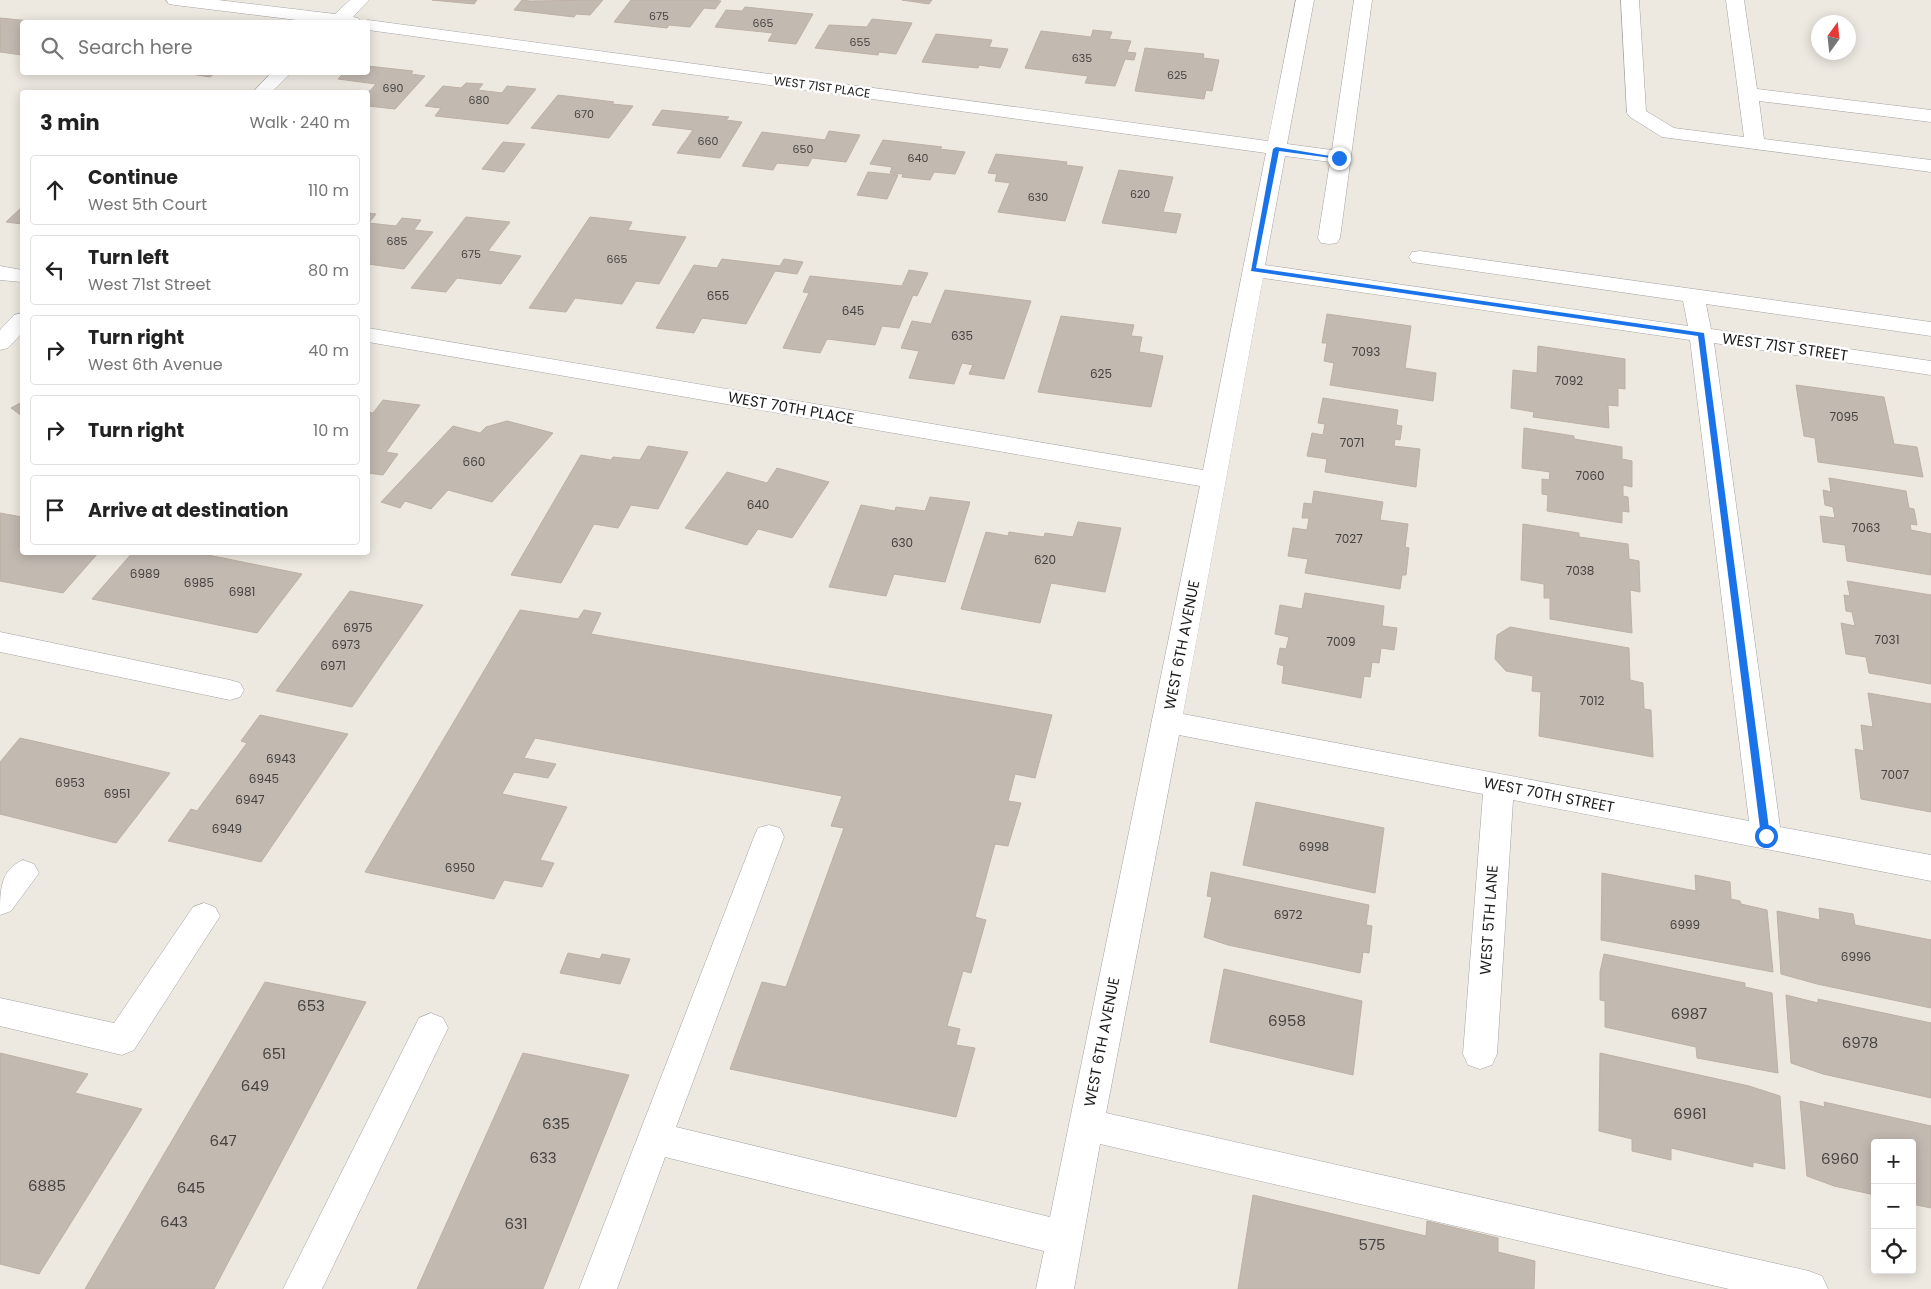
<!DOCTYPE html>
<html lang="en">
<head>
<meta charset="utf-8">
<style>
  :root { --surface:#fff; --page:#f2f2f2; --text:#222; --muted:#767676; --line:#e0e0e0 }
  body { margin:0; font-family:Poppins,sans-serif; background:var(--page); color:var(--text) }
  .controls { position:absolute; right:15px; bottom:15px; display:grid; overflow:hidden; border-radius:5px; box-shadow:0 2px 12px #0003 }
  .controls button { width:45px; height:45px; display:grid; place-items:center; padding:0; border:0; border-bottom:1px solid var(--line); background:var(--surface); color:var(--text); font:25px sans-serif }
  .compass { position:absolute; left:1811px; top:15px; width:45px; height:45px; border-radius:50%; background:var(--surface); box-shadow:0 2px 12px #0003; rotate:15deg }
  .stop { position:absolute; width:15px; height:15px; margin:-11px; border:4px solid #1a73e8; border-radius:50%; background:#fff }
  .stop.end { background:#1a73e8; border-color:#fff; box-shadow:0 1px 5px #0008 }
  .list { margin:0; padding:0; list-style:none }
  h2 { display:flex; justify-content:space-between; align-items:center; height:65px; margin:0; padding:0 20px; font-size:21px }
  h2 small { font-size:16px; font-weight:400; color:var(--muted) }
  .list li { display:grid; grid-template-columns:32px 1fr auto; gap:15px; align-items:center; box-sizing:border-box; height:70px; margin:0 10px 10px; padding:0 10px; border:1px solid var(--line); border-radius:5px }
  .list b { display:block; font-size:19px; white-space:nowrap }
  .list p { margin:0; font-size:16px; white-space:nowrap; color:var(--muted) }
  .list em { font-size:16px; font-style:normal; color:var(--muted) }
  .icon { flex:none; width:28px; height:28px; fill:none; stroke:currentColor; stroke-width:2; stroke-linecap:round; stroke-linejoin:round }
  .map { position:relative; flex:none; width:1931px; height:1289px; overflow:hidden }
  .search { position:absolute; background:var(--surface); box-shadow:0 2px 12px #0003; left:20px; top:20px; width:350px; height:55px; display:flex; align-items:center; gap:12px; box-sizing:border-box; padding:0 18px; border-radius:5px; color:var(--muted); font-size:19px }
  .panel { position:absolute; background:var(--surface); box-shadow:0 2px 12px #0003; left:20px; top:90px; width:350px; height:465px; border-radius:5px }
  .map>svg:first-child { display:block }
  .building { fill:#c2b9b1; stroke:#beb0a4 }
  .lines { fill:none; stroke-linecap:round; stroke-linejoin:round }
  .minor-casing { stroke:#a3a3a3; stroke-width:1 }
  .minor { fill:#fff; fill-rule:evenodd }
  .route { fill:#1a73e8 }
  .labels { text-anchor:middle; stroke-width:5; stroke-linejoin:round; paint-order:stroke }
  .far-number-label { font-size:11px; fill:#464341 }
  .far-street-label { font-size:12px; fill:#1c1c1c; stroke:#fff }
  .number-label { font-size:12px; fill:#464341 }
  .street-label { font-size:15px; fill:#1c1c1c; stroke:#fff }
  .near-number-label { font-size:15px; fill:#464341 }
</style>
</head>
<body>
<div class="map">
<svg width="1931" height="1289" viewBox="0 0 1931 1289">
  <rect width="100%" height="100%" fill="#ede9e1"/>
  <!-- building -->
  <g class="building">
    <polygon points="432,0 477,0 474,4"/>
    <polygon points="522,0 530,1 603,0 590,15 576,14 574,17 514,10"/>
    <polygon points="631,0 712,0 721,1 715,9 704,8 690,27 669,25 667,28 614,22"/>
    <polygon points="902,0 932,0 929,4"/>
    <polygon points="745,7 813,14 796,44 768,41 773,33 715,27 726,10 742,11"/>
    <polygon points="0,18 41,22 22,22 22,55 0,52"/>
    <polygon points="872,19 912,23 896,54 879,52 878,55 815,48 829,25 867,27"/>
    <polygon points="1093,30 1112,32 1109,39 1131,41 1127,52 1136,53 1134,60 1125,59 1115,86 1085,83 1088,76 1025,68 1041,31 1091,37"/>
    <polygon points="936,34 992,40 989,47 1008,49 1000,68 979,65 978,68 922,62"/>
    <polygon points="1145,48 1204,54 1203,58 1219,60 1212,91 1206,90 1204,99 1135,91"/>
    <polygon points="368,66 413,71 411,74 425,76 395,109 368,106 368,93 376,84 338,79 345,72 368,72"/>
    <polygon points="179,72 216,72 210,77"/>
    <polygon points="466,83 483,84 478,90 502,93 507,86 536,89 508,124 435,116 441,108 425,106 443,86 461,88"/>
    <polygon points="558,95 614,102 612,104 633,106 609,138 531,128"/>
    <polygon points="662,110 729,117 726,120 742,122 720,158 677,153 693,130 652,125"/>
    <polygon points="829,131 860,135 846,162 812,158 808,166 777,163 773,170 742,166 762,132 825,140"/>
    <polygon points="883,140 942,147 940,149 965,152 955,174 934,172 930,180 902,177 903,174 890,173 892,167 870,164"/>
    <polygon points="503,142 525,144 504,172 482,169"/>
    <polygon points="996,154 1067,162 1066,165 1083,167 1065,221 998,212 1010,183 995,181 997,174 988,173"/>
    <polygon points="1119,170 1173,177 1163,212 1181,214 1176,233 1102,223"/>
    <polygon points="868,172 898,175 887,199 857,195"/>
    <polygon points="22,207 22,224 6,222"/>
    <polygon points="368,213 376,214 369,223 396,226 402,218 421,220 414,230 433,232 404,269 368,264"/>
    <polygon points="466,217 510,222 488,251 521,256 501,284 457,278 446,292 411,288"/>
    <polygon points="590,217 632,222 628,230 686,237 659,284 636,281 622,304 575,298 566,312 529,308"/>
    <polygon points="722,259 780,266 784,259 803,262 797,274 775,271 746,324 702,318 694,333 656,328 694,265 717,268"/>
    <polygon points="909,270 928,273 917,296 913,295 899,328 882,326 875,345 827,339 820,353 783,348 809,293 803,292 810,276 902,286"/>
    <polygon points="945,290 1031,301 1004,379 969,374 973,365 962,363 954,384 909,378 919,351 901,348 912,321 931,324"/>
    <polygon points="1327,314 1411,326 1405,368 1436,373 1433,401 1330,385 1334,363 1324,361 1327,343 1322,343"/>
    <polygon points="1061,316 1134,325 1131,336 1142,337 1139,352 1163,356 1151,407 1038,392"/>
    <polygon points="1538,346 1625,359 1625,389 1618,388 1618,406 1608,405 1609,428 1533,417 1534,412 1511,408 1513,370 1537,373"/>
    <polygon points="1796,385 1884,397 1894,444 1917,447 1923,477 1818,462 1815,438 1804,436"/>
    <polygon points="1323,398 1398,410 1396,425 1402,426 1400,440 1395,439 1394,446 1420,449 1416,487 1325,472 1327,459 1307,456 1312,433 1323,435 1325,424 1318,423"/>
    <polygon points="383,400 420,405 386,452 398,454 383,475 368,473 368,412 373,413"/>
    <polygon points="22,402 22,416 11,408"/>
    <polygon points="507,421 553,433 492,502 448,490 431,509 405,501 400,508 381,502 453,426 480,433 486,427"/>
    <polygon points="1524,428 1574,436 1574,439 1622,447 1622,459 1632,461 1632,487 1623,485 1623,496 1628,497 1629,512 1622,511 1622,523 1547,511 1548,495 1542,494 1542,479 1549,480 1550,472 1522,468"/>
    <polygon points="648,446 688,452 658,509 631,505 618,528 594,524 561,583 511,575 581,455 611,460 613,457 640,460"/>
    <polygon points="777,468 829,482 792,538 758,529 747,545 685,528 727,472 767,483"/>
    <polygon points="1829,478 1906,491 1909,508 1914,509 1917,525 1910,524 1911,530 1931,534 1931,575 1847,561 1845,545 1823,542 1820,516 1835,518 1833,507 1825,505 1823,490 1831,492"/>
    <polygon points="1314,491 1383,502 1380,520 1408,524 1405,547 1409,548 1406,575 1402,575 1400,589 1305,573 1308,559 1288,556 1293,528 1307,530 1309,518 1302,518 1304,503 1312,504"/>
    <polygon points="930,497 970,502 945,582 894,574 886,596 829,587 861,505 895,511 896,507 925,511"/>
    <polygon points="0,513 22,517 22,552 99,552 63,593 0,581"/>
    <polygon points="1078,522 1121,528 1105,592 1051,583 1040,623 961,609 986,532 1008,536 1009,532 1044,537 1045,533 1073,537"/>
    <polygon points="1523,524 1579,533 1579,537 1628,544 1629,559 1639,561 1640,592 1630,590 1632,633 1550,619 1550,598 1544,598 1544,584 1521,580"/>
    <polygon points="133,552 193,552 302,574 257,633 92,599"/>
    <polygon points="1847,581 1931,595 1931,684 1869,673 1866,657 1846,654 1841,623 1855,626 1852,612 1846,611 1844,595 1850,596"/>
    <polygon points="350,591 423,605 352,707 276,691"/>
    <polygon points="1305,593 1384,606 1382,626 1397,628 1394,650 1381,648 1379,663 1372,662 1370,677 1364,676 1361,698 1282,683 1284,666 1277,664 1280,648 1286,649 1289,637 1275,634 1280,605 1302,609"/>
    <polygon points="520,610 578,619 584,610 601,613 591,634 1052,715 1035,778 1015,774 1008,801 1021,803 1008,846 995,844 975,917 986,920 971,973 963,971 947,1026 960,1029 956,1045 975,1048 956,1117 730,1069 762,982 786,987 844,828 831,826 842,796 535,738 524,758 556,764 548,778 514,772 502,794 567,807 540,860 554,863 542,887 504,880 494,899 365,872"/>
    <polygon points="1510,627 1629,648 1630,680 1643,683 1644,709 1651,710 1653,757 1539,736 1541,692 1532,691 1533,676 1506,671 1495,659 1497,635"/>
    <polygon points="1868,693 1931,704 1931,812 1861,799 1855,749 1864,751 1861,725 1873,727"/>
    <polygon points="260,715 348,734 261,862 168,841 191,809 197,811 247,743 241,741"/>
    <polygon points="20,738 51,745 170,773 116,843 0,814 0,762"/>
    <polygon points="1256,802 1384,828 1375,893 1243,865"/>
    <polygon points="1211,872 1369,905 1366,925 1372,926 1369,953 1363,952 1360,973 1228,945 1204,937 1212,897 1207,896"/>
    <polygon points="1602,873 1696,891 1695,875 1730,882 1731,899 1740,901 1741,904 1767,910 1773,972 1601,940"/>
    <polygon points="1819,908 1853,914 1855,925 1931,940 1931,1008 1817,984 1781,974 1777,911 1820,920"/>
    <polygon points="568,953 600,959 602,954 630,959 620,984 560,973"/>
    <polygon points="1604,954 1745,983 1745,987 1772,993 1778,1073 1697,1058 1696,1047 1605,1027 1605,1001 1600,1000 1600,972"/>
    <polygon points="1224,969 1362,1001 1353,1075 1210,1042"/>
    <polygon points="265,982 366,1002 214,1289 85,1289"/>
    <polygon points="1786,995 1818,1003 1818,999 1931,1023 1931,1098 1823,1074 1791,1063"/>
    <polygon points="0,1053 88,1074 75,1093 142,1109 39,1274 0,1264"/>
    <polygon points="523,1053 629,1075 543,1289 417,1289"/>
    <polygon points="1600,1053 1749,1086 1780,1096 1785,1169 1753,1162 1753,1167 1671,1148 1671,1160 1632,1151 1632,1139 1599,1131"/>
    <polygon points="1800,1101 1825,1107 1824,1102 1931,1126 1931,1208 1912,1204 1912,1143 1875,1143 1875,1195 1834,1186 1807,1176"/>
    <polygon points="1253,1195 1426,1236 1427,1221 1498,1238 1498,1252 1535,1261 1534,1289 1238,1289"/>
  </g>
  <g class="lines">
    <defs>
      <g id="minor">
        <polygon points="166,0 218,0 335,14 350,0 369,0 353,17 358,18 361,22 313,22 175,5 169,4"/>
        <path d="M1296,0H1314L1287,144L1332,150L1354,0H1372L1340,238L1337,243L1329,244L1321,243L1318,238L1330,162L1285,156L1265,265L1688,326L1683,301L1412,262L1409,257L1412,252L1420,251L1931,322V336L1706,304L1711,329L1931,361V375L1714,343L1780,827L1931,855V881L1513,800L1497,1054L1492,1065L1480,1069L1468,1065L1463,1054L1483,794L1179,735L1106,1113L1809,1271L1822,1276L1828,1289H1729L1100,1144L1074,1289H1036L1044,1251L665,1157L617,1289H579L754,837L758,828L769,825L780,828L784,837L676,1127L1050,1217L1200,486L368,342V328L1203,470L1266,153L368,30V22H361L368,20L1268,141ZM1263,278L1690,340L1749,821L1183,714Z"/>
        <polygon points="1621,0 1639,0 1646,111 1674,128 1744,137 1726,0 1744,0 1757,89 1931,110 1931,122 1759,101 1764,139 1931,160 1931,172 1662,137 1630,117 1627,113"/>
        <polygon points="272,72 292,72 272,92 253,92"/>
        <polygon points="0,266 22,270 22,282 0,280"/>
        <polygon points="22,313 22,333 8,348 0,350 0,330 14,315"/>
        <polygon points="0,632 230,680 240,683 244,690 240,697 230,700 0,652"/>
        <path d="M23,860L34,864L39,873L11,911L0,915C0,890 0,870 23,860Z"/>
        <polygon points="204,903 215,907 220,916 134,1050 122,1055 0,1026 0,998 114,1023 193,907"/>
        <polygon points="431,1013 443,1018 448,1028 322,1289 283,1289 419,1018"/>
      </g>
    </defs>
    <!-- minor casing -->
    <use href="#minor" class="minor-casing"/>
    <!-- minor -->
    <use href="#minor" class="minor"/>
  </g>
  <!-- route -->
  <polygon class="route" points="1276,147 1342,158 1339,159 1279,151 1256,268 1704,333 1770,836 1769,839 1766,840 1761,836 1698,336 1251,271 1273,149"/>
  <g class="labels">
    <!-- far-number labels -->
    <g class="far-number-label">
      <text x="659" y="20">675</text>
      <text x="763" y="27">665</text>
      <text x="860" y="46">655</text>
      <text x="1082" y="62">635</text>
      <text x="1177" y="79">625</text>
      <text x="393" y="92">690</text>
      <text x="479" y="104">680</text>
      <text x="584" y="118">670</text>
      <text x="708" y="145">660</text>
      <text x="803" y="153">650</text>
      <text x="918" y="162">640</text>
      <text x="1140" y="198">620</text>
      <text x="1038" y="201">630</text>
      <text x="397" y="245">685</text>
      <text x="471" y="258">675</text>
      <text x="617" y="263">665</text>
    </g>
    <!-- far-street labels -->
    <g class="far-street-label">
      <text transform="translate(822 87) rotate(8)" y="4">WEST 71ST PLACE</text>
    </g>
    <!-- number labels -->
    <g class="number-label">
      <text x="718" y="300">655</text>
      <text x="853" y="315">645</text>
      <text x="962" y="340">635</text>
      <text x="1366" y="356">7093</text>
      <text x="1101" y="378">625</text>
      <text x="1569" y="385">7092</text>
      <text x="1844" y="421">7095</text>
      <text x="1352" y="447">7071</text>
      <text x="474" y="466">660</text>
      <text x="1590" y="480">7060</text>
      <text x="758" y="509">640</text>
      <text x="1866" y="532">7063</text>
      <text x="1349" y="543">7027</text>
      <text x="902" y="547">630</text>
      <text x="1045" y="564">620</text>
      <text x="1580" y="575">7038</text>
      <text x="145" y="578">6989</text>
      <text x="199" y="587">6985</text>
      <text x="242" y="596">6981</text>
      <text x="358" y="632">6975</text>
      <text x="1887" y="644">7031</text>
      <text x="1341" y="646">7009</text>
      <text x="346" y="649">6973</text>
      <text x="333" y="670">6971</text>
      <text x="1592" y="705">7012</text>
      <text x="281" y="763">6943</text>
      <text x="1895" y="779">7007</text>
      <text x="264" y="783">6945</text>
      <text x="70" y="787">6953</text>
      <text x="117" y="798">6951</text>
      <text x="250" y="804">6947</text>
      <text x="227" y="833">6949</text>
      <text x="1314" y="851">6998</text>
      <text x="460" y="872">6950</text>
      <text x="1288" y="919">6972</text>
      <text x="1685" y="929">6999</text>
      <text x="1856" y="961">6996</text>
    </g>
    <!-- street labels -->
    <g class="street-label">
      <text transform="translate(1785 347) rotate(8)" y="5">WEST 71ST STREET</text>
      <text transform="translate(791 408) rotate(10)" y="5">WEST 70TH PLACE</text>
      <text transform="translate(1182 645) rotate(-79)" y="5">WEST 6TH AVENUE</text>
      <text transform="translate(1549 795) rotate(11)" y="5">WEST 70TH STREET</text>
      <text transform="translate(1489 920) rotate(-86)" y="5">WEST 5TH LANE</text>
      <text transform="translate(1102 1042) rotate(-79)" y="5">WEST 6TH AVENUE</text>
    </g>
    <!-- near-number labels -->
    <g class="near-number-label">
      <text x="311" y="1011">653</text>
      <text x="1689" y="1019">6987</text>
      <text x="1287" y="1026">6958</text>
      <text x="1860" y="1048">6978</text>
      <text x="274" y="1059">651</text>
      <text x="255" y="1091">649</text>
      <text x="1690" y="1119">6961</text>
      <text x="556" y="1129">635</text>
      <text x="223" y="1146">647</text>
      <text x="543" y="1163">633</text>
      <text x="1840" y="1164">6960</text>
      <text x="47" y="1191">6885</text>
      <text x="191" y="1193">645</text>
      <text x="174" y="1227">643</text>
      <text x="516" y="1229">631</text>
      <text x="1372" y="1250">575</text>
    </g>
  </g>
</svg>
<div class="controls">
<button>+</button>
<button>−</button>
<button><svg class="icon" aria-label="locate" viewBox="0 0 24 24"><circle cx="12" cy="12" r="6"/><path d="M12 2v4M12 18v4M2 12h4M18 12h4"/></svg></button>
</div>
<svg class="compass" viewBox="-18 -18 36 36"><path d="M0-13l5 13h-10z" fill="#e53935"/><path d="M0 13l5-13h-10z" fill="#767676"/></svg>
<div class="stop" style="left:1766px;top:836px"></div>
<div class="stop end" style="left:1339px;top:158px"></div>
<div class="search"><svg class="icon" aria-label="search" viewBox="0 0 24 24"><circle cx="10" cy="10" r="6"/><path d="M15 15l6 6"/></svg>Search here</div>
<section class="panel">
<h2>3 min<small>Walk · 240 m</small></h2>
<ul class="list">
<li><svg class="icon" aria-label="ahead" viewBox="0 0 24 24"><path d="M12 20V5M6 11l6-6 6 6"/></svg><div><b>Continue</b><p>West 5th Court</p></div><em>110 m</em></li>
<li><svg class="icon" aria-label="left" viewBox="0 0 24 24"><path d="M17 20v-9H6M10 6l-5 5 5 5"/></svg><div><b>Turn left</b><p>West 71st Street</p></div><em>80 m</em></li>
<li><svg class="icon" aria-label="right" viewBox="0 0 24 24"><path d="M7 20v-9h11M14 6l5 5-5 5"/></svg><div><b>Turn right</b><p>West 6th Avenue</p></div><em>40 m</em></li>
<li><svg class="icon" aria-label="right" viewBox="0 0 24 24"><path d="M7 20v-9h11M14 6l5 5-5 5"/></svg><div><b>Turn right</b></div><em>10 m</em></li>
<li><svg class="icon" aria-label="arrive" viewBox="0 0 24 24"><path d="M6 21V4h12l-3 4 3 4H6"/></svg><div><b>Arrive at destination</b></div></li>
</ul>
</section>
</div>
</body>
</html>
